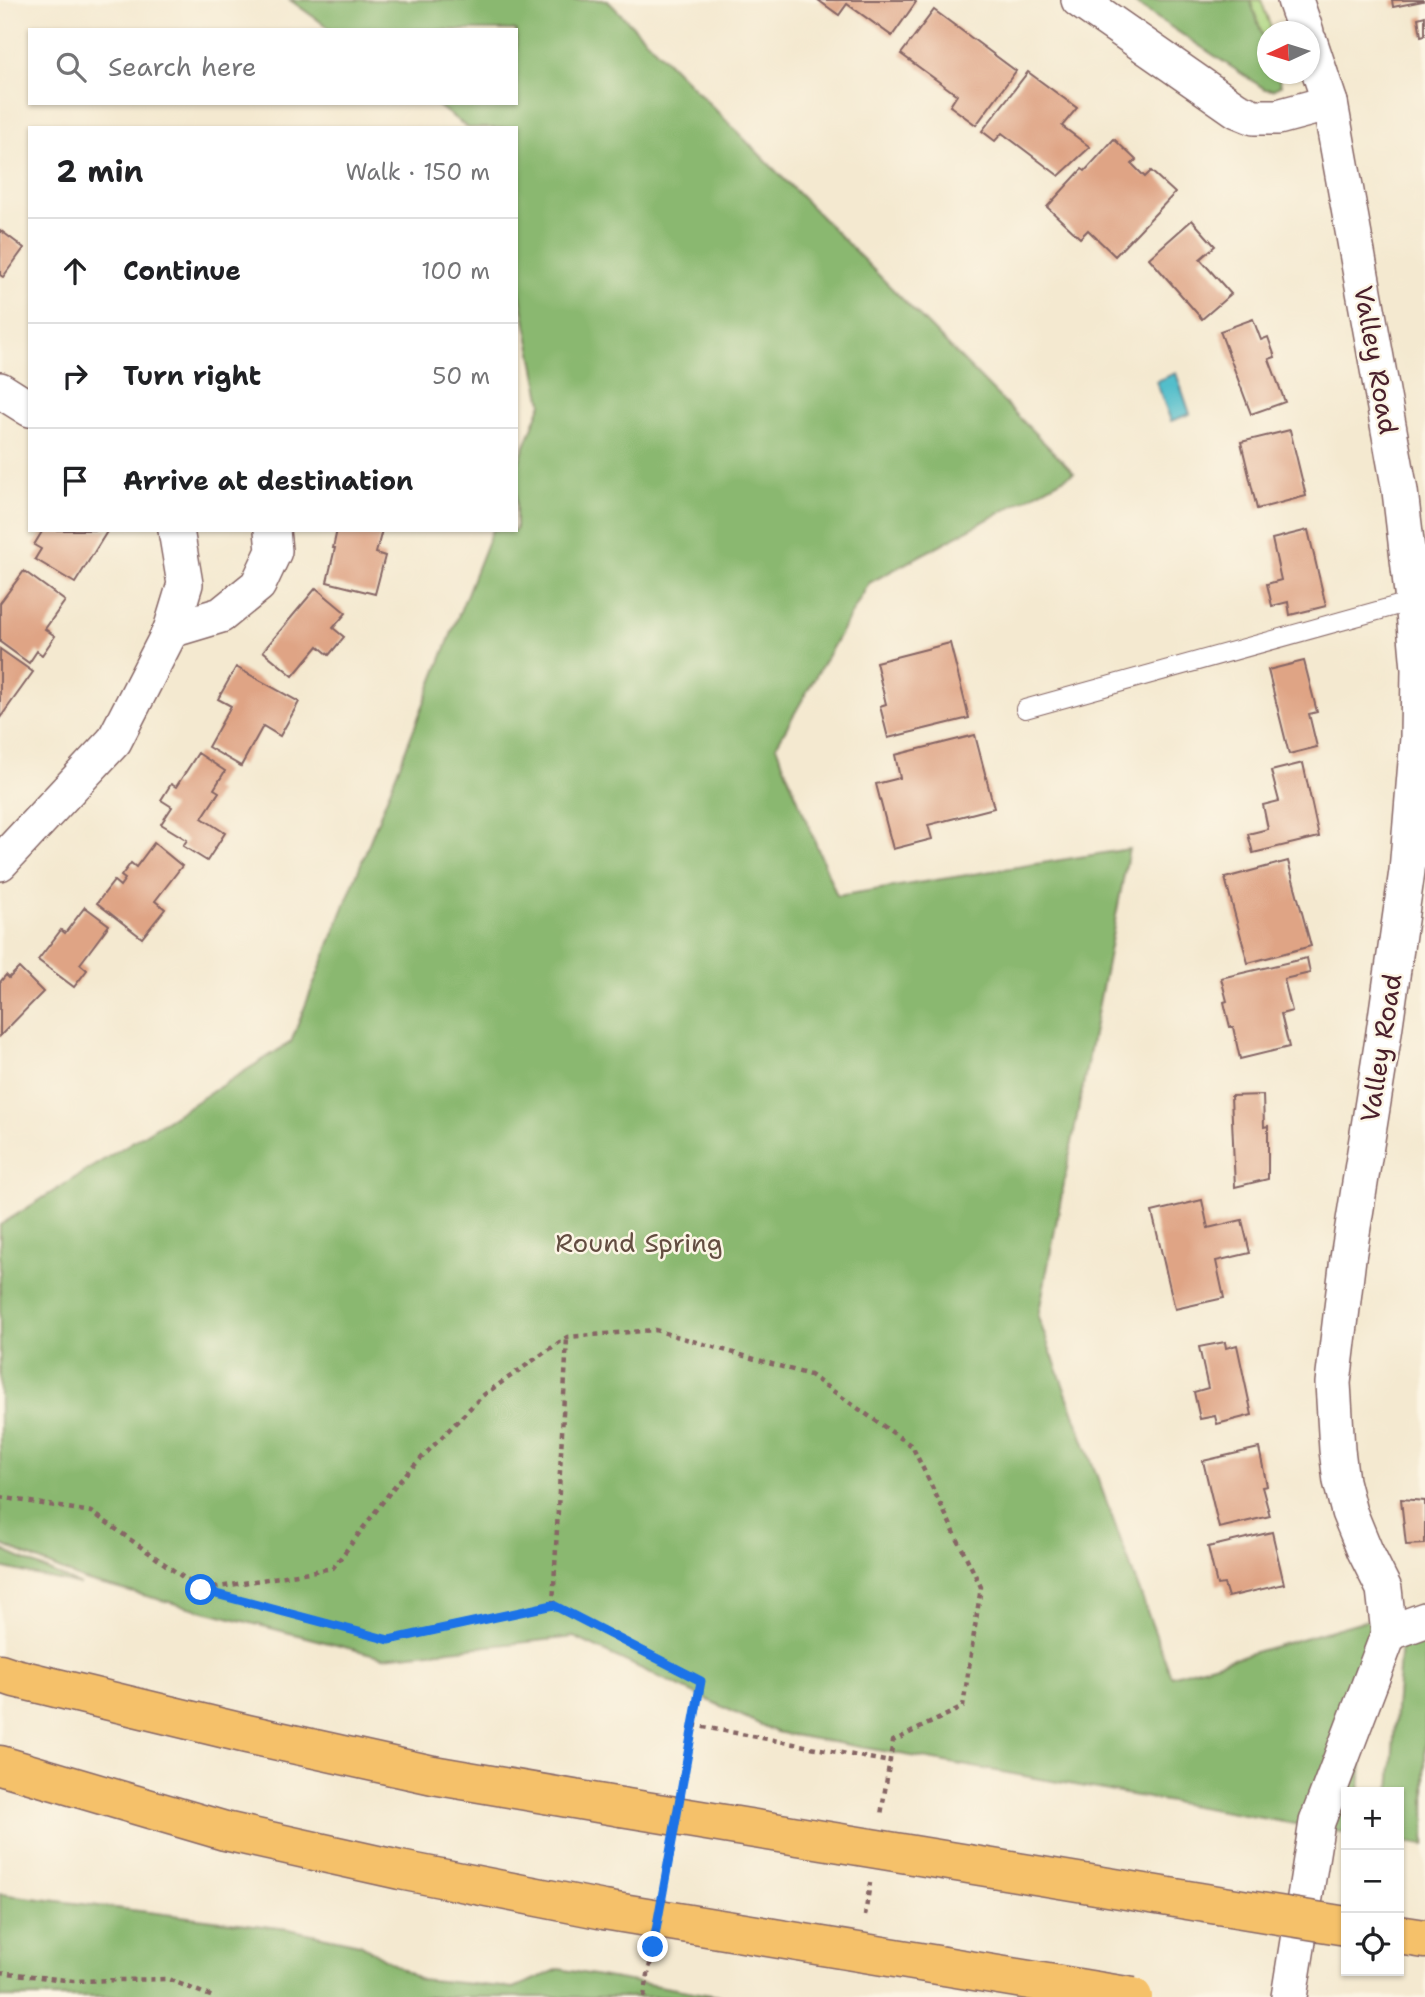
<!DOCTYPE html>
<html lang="en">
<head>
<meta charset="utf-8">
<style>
  :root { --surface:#fff; --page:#f2f2f2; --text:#202124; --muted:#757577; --line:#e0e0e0 }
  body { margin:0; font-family:"Shantell Sans",sans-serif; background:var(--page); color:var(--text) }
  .controls { position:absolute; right:21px; bottom:21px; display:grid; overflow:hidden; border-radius:0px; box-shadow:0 2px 5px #0004 }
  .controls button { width:63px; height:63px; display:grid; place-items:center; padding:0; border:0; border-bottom:2px solid var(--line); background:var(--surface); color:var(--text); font:35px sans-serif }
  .compass { position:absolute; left:1257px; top:21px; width:63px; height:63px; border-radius:50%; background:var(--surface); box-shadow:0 2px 5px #0004; rotate:266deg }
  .stop { position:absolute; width:21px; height:21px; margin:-16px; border:5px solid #1a73e8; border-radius:50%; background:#fff }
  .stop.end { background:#1a73e8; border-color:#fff; box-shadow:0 2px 7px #0008 }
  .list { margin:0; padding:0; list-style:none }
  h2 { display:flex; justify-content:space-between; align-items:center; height:91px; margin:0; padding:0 28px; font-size:30px }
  h2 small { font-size:23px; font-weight:400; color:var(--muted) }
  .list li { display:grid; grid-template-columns:46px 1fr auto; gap:21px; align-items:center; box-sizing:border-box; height:105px; padding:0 28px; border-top:2px solid var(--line) }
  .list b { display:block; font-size:26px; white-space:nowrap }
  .list em { font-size:23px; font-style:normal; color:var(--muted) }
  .icon { flex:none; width:38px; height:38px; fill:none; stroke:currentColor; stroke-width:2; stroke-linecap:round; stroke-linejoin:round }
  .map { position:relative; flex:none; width:1425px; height:1997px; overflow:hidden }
  .search { position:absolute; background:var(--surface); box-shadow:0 2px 5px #0004; left:28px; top:28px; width:490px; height:77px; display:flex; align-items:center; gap:18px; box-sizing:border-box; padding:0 24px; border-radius:0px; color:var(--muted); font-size:26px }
  .panel { position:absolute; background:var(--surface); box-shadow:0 2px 5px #0004; left:28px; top:126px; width:490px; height:406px; border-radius:0px }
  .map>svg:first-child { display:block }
  .green { fill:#aed782; stroke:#7c7b56; stroke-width:2 }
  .forest { fill:#8ab870; stroke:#6a6c4e; stroke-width:2 }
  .water { fill:#52becb; stroke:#4e6e7b; stroke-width:2 }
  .building { fill:#dfa485 }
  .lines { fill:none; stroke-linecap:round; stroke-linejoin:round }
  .service-casing { stroke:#866665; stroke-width:20 }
  .minor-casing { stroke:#866665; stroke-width:38 }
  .motorway-casing { stroke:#866665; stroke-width:41 }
  .path { stroke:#866665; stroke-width:4.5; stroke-dasharray:5 5; stroke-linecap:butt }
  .service { stroke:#fff; stroke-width:18 }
  .minor { stroke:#fff; stroke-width:35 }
  .motorway { stroke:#f5c16b; stroke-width:38 }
  .motorway-bridge-casing { stroke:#866665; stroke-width:41; stroke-linecap:butt }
  .motorway-bridge { stroke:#f5c16b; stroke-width:38 }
  .route { stroke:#1a73e8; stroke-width:9 }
  .labels { text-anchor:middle; stroke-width:5; stroke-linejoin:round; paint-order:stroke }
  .street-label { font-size:26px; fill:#4a1f2b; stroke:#fcf5e5 }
  .park-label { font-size:26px; fill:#634d41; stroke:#fcf5e5 }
</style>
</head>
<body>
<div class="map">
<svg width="1425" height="1997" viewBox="0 0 1425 1997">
  <rect width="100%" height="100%" fill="#fcf5e5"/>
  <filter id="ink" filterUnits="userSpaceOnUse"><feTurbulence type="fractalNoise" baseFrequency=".0143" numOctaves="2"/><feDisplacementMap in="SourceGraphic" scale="14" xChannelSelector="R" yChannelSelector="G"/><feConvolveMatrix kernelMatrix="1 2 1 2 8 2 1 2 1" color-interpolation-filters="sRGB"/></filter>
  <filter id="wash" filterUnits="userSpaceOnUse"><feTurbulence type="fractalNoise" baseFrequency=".00686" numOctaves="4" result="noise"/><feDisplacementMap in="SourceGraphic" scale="28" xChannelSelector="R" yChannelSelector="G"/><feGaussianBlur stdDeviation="1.57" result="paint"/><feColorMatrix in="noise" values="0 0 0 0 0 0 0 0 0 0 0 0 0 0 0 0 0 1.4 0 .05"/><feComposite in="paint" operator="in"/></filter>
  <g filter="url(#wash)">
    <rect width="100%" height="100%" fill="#f4e9d0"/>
    <!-- green -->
    <polygon class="green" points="1250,0 1261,0 1272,31 1268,32 1267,48"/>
    <!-- forest -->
    <g class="forest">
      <polygon points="290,0 607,0 1074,473 869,583 776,746 837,896 1129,849 1038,1317 1171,1676 1370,1619 1360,1792 1346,1792 1346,1833 776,1732 574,1637 383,1657 84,1580 0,1544 0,1225 291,1042 492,530 516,530 516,469 542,403 516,274 516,128 468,128 434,103 516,103 516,30 332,30"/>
      <polygon points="1130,0 1250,0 1267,48 1268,74 1277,74 1281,85 1273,90 1265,89"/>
      <polygon points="0,1549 80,1585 0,1567"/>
      <polygon points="1425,1620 1425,1845 1399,1841 1399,1792 1390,1792 1402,1628"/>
      <polygon points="0,1894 288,1929 360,1944 418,1979 514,1988 559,1969 723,1997 0,1997"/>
    </g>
    <!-- water -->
    <polygon class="water" points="1176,373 1190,414 1171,421 1156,381"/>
    <g id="blocks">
      <!-- building -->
      <g class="building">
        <polygon points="818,0 913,0 916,2 892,36 847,4 839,15"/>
        <polygon points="1392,0 1423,0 1423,1 1393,7"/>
        <polygon points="934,10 1016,71 976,125 950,106 957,95 901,54"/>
        <polygon points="1425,16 1425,35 1421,36 1418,18"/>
        <polygon points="1028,72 1077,108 1062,126 1090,147 1059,176 1002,133 995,141 982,131"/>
        <polygon points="1114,139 1136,160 1132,164 1145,177 1151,171 1175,193 1115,256 1088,230 1080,238 1047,207 1082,169 1085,171"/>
        <polygon points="1192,220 1215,246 1200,259 1231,294 1202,319 1149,258"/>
        <polygon points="0,230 24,248 3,277 0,275"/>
        <polygon points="1253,319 1261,340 1268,337 1275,357 1269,359 1285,402 1251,414 1220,331"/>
        <polygon points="1290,430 1306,496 1257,509 1241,442"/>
        <polygon points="43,530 108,530 75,583 35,559 41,549 34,545"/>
        <polygon points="337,530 382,530 376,553 385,556 375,594 327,582 335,548 333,548"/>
        <polygon points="1308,530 1326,606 1290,615 1288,602 1272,606 1267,584 1281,580 1272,539"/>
        <polygon points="24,571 65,601 45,629 55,636 42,655 37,651 29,663 0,642 0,603"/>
        <polygon points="316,588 346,613 333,628 344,637 329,655 318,646 293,676 263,651"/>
        <polygon points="950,643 969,718 888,738 880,706 886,704 876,662"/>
        <polygon points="0,649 33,672 0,718"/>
        <polygon points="1304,661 1317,712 1309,714 1317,747 1289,754 1268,670"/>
        <polygon points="236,667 299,702 280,736 263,726 241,766 208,747 231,706 218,699"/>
        <polygon points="975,735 994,808 928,825 932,839 893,849 876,784 900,778 895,755"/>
        <polygon points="198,753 225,771 214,789 219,792 202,818 225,833 207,861 183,846 187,840 161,824 172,807 161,800 171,784 176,787"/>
        <polygon points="1303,763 1319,837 1253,853 1248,834 1268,829 1263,805 1279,801 1271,771"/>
        <polygon points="154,843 182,866 155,901 165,909 142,938 97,903 114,881 120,886 125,879 121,876 131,863 136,867"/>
        <polygon points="1288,861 1311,946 1248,963 1225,878"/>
        <polygon points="85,907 109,925 80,964 87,970 74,987 38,960 61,930 65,933"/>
        <polygon points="1307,958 1310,973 1284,979 1292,1011 1281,1014 1289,1047 1240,1059 1233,1027 1230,1027 1224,1002 1227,1001 1221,978"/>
        <polygon points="19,968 43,992 0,1036 0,982 6,975 9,978"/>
        <polygon points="1263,1095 1264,1127 1268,1126 1268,1179 1235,1187 1231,1096"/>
        <polygon points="1202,1200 1208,1228 1242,1220 1250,1253 1216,1261 1224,1298 1175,1309 1152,1212"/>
        <polygon points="1225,1342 1226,1348 1237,1345 1252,1415 1217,1424 1215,1416 1200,1419 1194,1392 1208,1388 1199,1347"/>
        <polygon points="1259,1448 1267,1486 1262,1487 1270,1516 1219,1528 1203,1461"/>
        <polygon points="1401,1499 1425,1501 1425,1544 1406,1545"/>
        <polygon points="1272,1532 1284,1584 1228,1597 1224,1584 1217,1585 1208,1547"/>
      </g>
    </g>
  </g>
  <g filter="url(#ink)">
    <use href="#blocks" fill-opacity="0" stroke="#866665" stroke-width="2"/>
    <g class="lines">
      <defs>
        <polyline id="service" points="1025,709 1413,601"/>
        <g id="minor">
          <polyline points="1079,0 1237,110 1254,117 1278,117 1330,103"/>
          <polyline points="1295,0 1306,32"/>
          <polyline points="0,390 30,409"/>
          <polyline points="171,630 221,615 258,585 274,551 272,530"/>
          <polyline points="0,863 114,741 171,630 185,584 176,530"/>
          <polyline points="1389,1633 1425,1620"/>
          <polyline points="1289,1997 1317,1822 1389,1633 1384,1589 1365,1551 1349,1512 1341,1481 1337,1450 1333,1383 1348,1258 1383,1039 1407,871 1418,738 1419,669 1413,601 1400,491 1330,103 1310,43"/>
        </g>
        <g id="motorway">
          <polyline points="0,1673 15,1678 247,1734 433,1775 621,1807"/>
          <polyline points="0,1765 225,1831 400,1870 604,1910"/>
          <polyline points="1399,1935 1425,1939"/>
        </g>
      </defs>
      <!-- service casing -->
      <use href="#service" class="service-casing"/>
      <!-- minor casing -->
      <use href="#minor" class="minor-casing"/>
      <!-- motorway casing -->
      <use href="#motorway" class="motorway-casing"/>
      <!-- path -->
      <g class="path">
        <polyline points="0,1497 92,1512 201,1590 333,1568 397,1483 482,1396 567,1337 655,1330 810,1375 912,1446 981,1587 963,1707 893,1741 881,1815"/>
        <polyline points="205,1591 389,1640 553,1605 701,1681 683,1780"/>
        <polyline points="553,1605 567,1338"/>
        <polyline points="693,1725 890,1762"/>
        <polyline points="665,1883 671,1851"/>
        <polyline points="865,1916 870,1883"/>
        <polyline points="0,1972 73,1981 168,1979 213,1997"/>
        <polyline points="644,1997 652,1953"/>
      </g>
      <!-- service -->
      <use href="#service" class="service"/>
      <!-- minor -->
      <use href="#minor" class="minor"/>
      <!-- motorway -->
      <use href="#motorway" class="motorway"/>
      <defs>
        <g id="motorway-bridge">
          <polyline points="621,1807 1346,1926"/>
          <polyline points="604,1910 1133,1997"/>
        </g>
      </defs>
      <!-- motorway-bridge casing -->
      <use href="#motorway-bridge" class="motorway-bridge-casing"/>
      <!-- motorway-bridge -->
      <use href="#motorway-bridge" class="motorway-bridge"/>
    </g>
  </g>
  <g class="lines" filter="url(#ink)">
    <!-- route -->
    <polyline class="route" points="201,1590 389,1640 553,1605 701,1681 653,1947"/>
  </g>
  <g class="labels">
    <!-- street labels -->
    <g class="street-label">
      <text transform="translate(1376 360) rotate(80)" y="9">Valley Road</text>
      <text transform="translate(1381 1048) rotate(-81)" y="9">Valley Road</text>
    </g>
    <!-- park labels -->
    <g class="park-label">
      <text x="639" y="1252">Round Spring</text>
    </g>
  </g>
</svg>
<div class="controls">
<button>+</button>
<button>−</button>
<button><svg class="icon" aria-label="locate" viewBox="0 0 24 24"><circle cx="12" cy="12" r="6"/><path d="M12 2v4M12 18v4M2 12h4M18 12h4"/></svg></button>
</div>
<svg class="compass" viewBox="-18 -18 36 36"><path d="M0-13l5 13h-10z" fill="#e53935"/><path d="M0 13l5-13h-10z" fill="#757577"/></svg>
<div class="stop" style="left:201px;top:1590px"></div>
<div class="stop end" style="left:653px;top:1947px"></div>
<div class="search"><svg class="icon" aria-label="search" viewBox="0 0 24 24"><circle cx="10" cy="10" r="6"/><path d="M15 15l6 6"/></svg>Search here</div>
<section class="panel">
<h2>2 min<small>Walk · 150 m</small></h2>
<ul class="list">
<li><svg class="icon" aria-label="ahead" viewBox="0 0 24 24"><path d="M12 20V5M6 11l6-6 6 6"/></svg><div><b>Continue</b></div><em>100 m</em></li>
<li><svg class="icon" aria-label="right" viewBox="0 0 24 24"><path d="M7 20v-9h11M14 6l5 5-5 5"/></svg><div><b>Turn right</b></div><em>50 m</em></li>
<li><svg class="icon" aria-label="arrive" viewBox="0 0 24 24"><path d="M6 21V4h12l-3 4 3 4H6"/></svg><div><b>Arrive at destination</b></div></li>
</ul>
</section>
</div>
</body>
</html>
